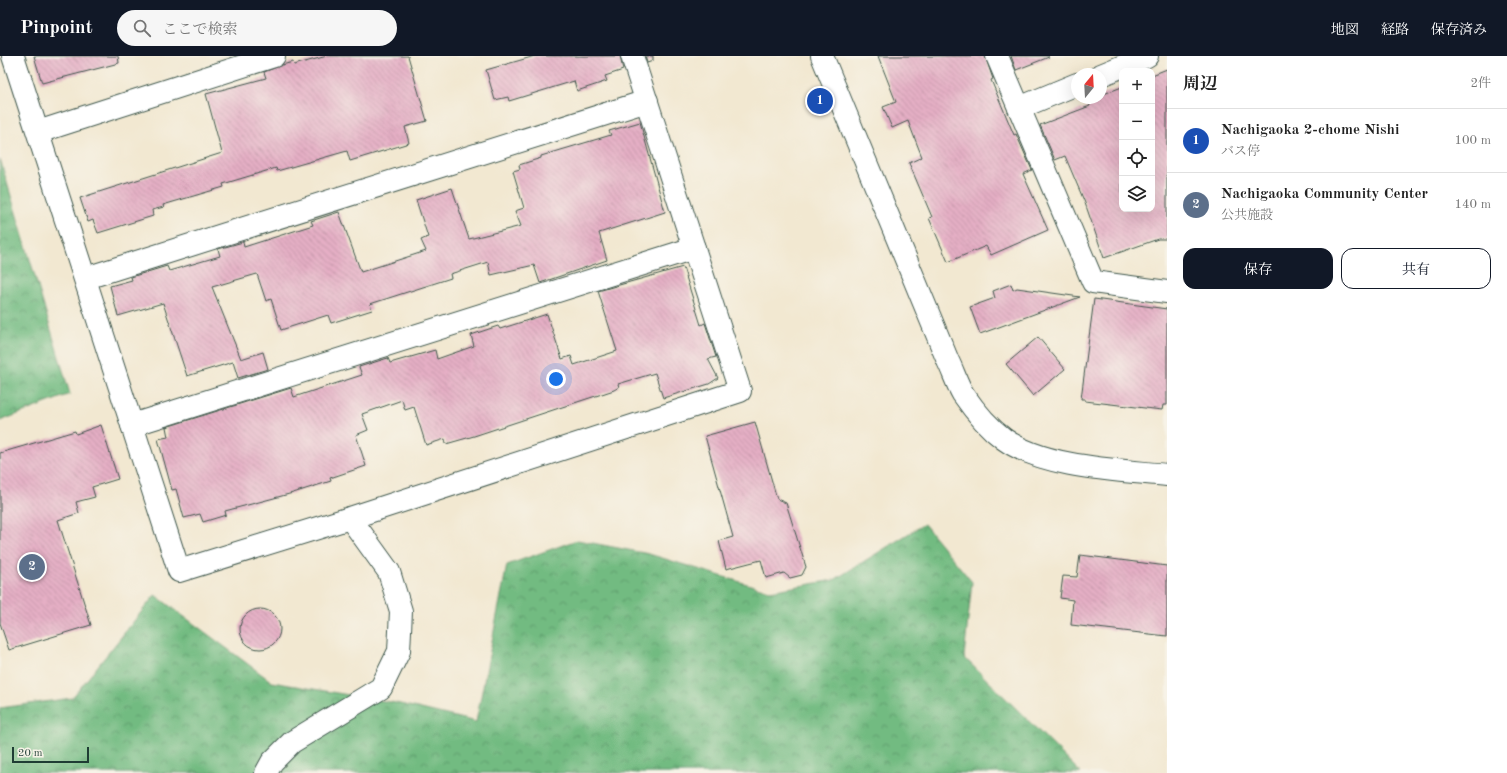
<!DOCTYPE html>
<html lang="ja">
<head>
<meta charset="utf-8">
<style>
  :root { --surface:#fff; --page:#f6f6f6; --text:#222; --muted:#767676; --line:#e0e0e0; --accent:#111827 }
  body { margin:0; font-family:"Old Standard TT","Noto Serif JP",serif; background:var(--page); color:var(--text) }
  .controls { position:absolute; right:12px; top:12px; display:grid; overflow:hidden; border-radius:8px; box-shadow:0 4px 16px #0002 }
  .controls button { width:36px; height:36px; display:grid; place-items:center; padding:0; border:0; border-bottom:1px solid var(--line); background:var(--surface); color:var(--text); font:20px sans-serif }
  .compass { position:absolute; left:1071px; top:12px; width:36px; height:36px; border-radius:50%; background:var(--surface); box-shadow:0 4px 16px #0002; rotate:18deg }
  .scale { position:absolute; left:12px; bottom:10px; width:77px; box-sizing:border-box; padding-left:4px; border:2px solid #1f3d34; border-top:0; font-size:11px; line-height:14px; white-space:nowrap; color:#1f3d34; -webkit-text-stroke:3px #f7f3e8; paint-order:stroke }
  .you { position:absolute; left:556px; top:323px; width:14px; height:14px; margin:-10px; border:3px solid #fff; border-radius:50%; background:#1a73e8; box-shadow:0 0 0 6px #1a73e833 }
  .badge { display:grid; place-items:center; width:26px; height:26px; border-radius:50%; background:var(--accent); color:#fff; font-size:13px; font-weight:700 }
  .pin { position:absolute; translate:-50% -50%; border:2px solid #fff; box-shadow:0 1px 4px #0006 }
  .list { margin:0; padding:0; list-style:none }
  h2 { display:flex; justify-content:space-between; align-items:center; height:52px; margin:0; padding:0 16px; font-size:17px }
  h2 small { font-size:13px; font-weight:400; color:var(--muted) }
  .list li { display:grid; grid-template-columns:26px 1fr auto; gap:12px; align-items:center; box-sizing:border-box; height:64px; padding:0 16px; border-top:1px solid var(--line) }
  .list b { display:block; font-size:15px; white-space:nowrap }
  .list p { margin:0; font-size:13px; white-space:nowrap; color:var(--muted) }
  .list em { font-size:13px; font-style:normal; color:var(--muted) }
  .actions { display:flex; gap:8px; padding:12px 16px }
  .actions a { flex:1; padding:9px 0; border:1px solid var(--accent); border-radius:12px; text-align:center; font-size:14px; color:var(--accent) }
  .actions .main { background:var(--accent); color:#fff }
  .icon { flex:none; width:22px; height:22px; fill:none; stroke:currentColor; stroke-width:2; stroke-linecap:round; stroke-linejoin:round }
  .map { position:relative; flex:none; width:1167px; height:717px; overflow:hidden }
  header { display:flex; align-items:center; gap:24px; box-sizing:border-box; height:56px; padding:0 20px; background:var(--accent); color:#fff }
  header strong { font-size:19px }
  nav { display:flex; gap:22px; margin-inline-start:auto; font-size:14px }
  .search { width:280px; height:36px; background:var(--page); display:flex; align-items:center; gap:10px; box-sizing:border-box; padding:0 14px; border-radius:22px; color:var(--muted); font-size:15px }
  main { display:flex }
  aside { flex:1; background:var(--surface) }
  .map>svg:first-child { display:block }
  .forest { fill:url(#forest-crowns); stroke:#487c5a }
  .building { fill:url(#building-back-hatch) }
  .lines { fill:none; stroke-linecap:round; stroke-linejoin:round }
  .minor-casing { stroke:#3f574c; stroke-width:24 }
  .tertiary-casing { stroke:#3f574c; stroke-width:24 }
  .minor { stroke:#fff; stroke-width:22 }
  .tertiary { stroke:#fff; stroke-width:22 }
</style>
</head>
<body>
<header>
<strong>Pinpoint</strong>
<div class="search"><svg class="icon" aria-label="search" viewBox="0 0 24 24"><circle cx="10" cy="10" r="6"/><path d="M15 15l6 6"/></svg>ここで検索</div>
<nav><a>地図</a><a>経路</a><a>保存済み</a></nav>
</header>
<main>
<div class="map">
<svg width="1167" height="717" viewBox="0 0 1167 717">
  <defs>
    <pattern id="forest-crowns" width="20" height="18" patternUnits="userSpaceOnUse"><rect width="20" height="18" fill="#72bb81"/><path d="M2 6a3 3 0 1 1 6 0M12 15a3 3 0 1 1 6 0" fill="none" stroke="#5d996a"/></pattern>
    <pattern id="building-back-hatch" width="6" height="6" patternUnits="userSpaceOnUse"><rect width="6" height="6" fill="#e5afc5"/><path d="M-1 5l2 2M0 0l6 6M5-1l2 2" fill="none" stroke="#b990a1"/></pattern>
  </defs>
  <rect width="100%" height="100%" fill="#f7f3e8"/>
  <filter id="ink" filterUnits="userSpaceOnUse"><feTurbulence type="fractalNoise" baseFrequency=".025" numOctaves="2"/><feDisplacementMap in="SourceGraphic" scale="8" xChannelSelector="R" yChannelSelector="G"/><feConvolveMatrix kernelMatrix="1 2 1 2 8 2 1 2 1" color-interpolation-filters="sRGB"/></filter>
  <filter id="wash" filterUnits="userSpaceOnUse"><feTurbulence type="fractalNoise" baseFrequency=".012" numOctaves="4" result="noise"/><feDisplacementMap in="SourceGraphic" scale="16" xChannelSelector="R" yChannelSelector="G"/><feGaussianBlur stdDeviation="0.9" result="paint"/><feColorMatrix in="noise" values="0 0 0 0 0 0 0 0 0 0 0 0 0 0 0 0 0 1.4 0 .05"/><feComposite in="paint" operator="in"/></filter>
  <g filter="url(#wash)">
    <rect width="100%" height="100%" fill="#f2e8d1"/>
    <!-- forest -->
    <g class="forest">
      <polygon points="0,103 70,338 0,365"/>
      <polygon points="924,468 972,526 964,601 1081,717 0,717 0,652 72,642 155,539 272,626 396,647 476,666 507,509 577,484 649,498 770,535 834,524"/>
    </g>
    <g id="blocks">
      <!-- building -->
      <g class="building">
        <polygon points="34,0 118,0 119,7 42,27"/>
        <polygon points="327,0 408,0 427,65 405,71 409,87 350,105 347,95 277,115 276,112 223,128 224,131 163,149 164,151 152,154 153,160 98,177 93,164 88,166 80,142 222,97 206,38 266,22 264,16 282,9 293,6 294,9"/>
        <polygon points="535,0 620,0 623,14 605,20 607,25 577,35 574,25 509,45 508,41 495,44 486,14"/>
        <polygon points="645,0 653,0 653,5 647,7"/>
        <polygon points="878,0 985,0 993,23 991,24 1014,79 1016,78 1032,114 1023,118 1048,174 991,199 986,190 948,206 929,162 932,161 909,107 922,101 908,65 892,72 883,51 896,46"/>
        <polygon points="1011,0 1048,0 1049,1 1016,14"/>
        <polygon points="1167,13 1167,183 1158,183 1104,202 1085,147 1065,100 1055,104 1040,69 1090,50 1088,44 1101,42 1101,39 1122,31 1122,153 1152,153 1152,19"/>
        <polygon points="640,66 665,156 599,177 607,204 540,227 534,209 491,219 488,206 450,218 451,222 370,248 372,254 331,267 328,259 281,274 271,243 266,245 257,218 212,231 241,303 263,296 268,313 238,322 233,306 187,320 163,247 118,260 110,230 132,224 131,221 167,210 169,215 220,200 218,193 243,186 244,191 313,169 311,165 339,156 361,216 426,195 421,184 428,181 416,144 452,132 469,183 521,170 515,155 524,152 513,115 520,113 519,109 541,102 541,100 611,79 609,75"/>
        <polygon points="683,211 701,269 705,267 716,301 708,303 718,322 709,328 663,342 655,317 618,328 619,331 614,334 474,380 446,388 445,383 426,389 414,351 405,354 402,344 362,358 368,374 356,379 366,410 330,422 331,425 293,437 225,455 226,459 203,466 200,458 184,462 176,433 172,434 158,383 168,381 166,371 291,332 294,341 362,319 359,311 388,302 390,307 435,294 437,303 474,290 471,279 498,270 500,273 547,258 562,303 571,300 574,309 617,295 598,235"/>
        <polygon points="1011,228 1013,234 1017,232 1080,241 980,278 970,251 995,242 993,235"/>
        <polygon points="1094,243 1167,253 1167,349 1163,349 1162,354 1085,345 1085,343 1081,343"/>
        <polygon points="1038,281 1065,313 1033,340 1006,308"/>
        <polygon points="755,366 777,443 786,447 806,511 802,519 790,522 784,517 766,522 761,504 726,513 719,485 733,481 705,380"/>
        <polygon points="101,369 118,423 92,431 95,441 76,446 79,457 58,464 91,569 9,594 0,567 0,397 75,375 76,378"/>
        <polygon points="1080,499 1167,510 1167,580 1071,569 1073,544 1060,542 1063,520 1077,521"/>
        <circle cx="260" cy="573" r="20"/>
      </g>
    </g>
  </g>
  <g filter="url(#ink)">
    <use href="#blocks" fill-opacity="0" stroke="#3f574c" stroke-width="1"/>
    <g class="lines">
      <defs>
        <g id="minor">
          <polyline points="13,0 179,515 350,462 740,335 632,0"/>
          <polyline points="997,0 1093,226 1167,236"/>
          <polyline points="1101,19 1147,0"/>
          <polyline points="1019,52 1077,28"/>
          <polyline points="38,76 274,0"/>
          <polyline points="86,222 647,45"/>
          <polyline points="132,369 694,192"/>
          <polyline points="266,717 272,706 292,686 381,632 399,595 401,555 389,516 350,462"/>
        </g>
        <path id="tertiary" d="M822,0L948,305C953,315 957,328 963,338C974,354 989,372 1004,383C1044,412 1119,414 1167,419"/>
      </defs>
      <!-- minor casing -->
      <use href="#minor" class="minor-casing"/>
      <!-- tertiary casing -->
      <use href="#tertiary" class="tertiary-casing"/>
      <!-- minor -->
      <use href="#minor" class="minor"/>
      <!-- tertiary -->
      <use href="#tertiary" class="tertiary"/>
    </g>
  </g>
</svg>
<div class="controls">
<button>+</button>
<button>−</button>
<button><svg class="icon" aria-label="locate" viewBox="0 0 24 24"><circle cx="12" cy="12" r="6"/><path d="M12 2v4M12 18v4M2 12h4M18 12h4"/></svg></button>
<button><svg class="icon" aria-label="layers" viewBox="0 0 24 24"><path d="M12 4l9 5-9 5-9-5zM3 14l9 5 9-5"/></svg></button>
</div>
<svg class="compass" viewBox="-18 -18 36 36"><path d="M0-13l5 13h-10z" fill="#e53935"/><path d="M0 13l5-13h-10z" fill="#767676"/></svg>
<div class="scale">20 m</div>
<div class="you"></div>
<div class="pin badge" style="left:820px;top:45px;background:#1a4fb4">1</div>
<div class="pin badge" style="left:32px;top:511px;background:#5c6f8a">2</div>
</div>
<aside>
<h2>周辺<small>2件</small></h2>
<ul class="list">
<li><span class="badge" style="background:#1a4fb4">1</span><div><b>Nachigaoka 2-chome Nishi</b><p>バス停</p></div><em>100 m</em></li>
<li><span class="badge" style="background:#5c6f8a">2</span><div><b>Nachigaoka Community Center</b><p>公共施設</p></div><em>140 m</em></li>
</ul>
<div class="actions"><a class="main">保存</a><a>共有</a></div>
</aside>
</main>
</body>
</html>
